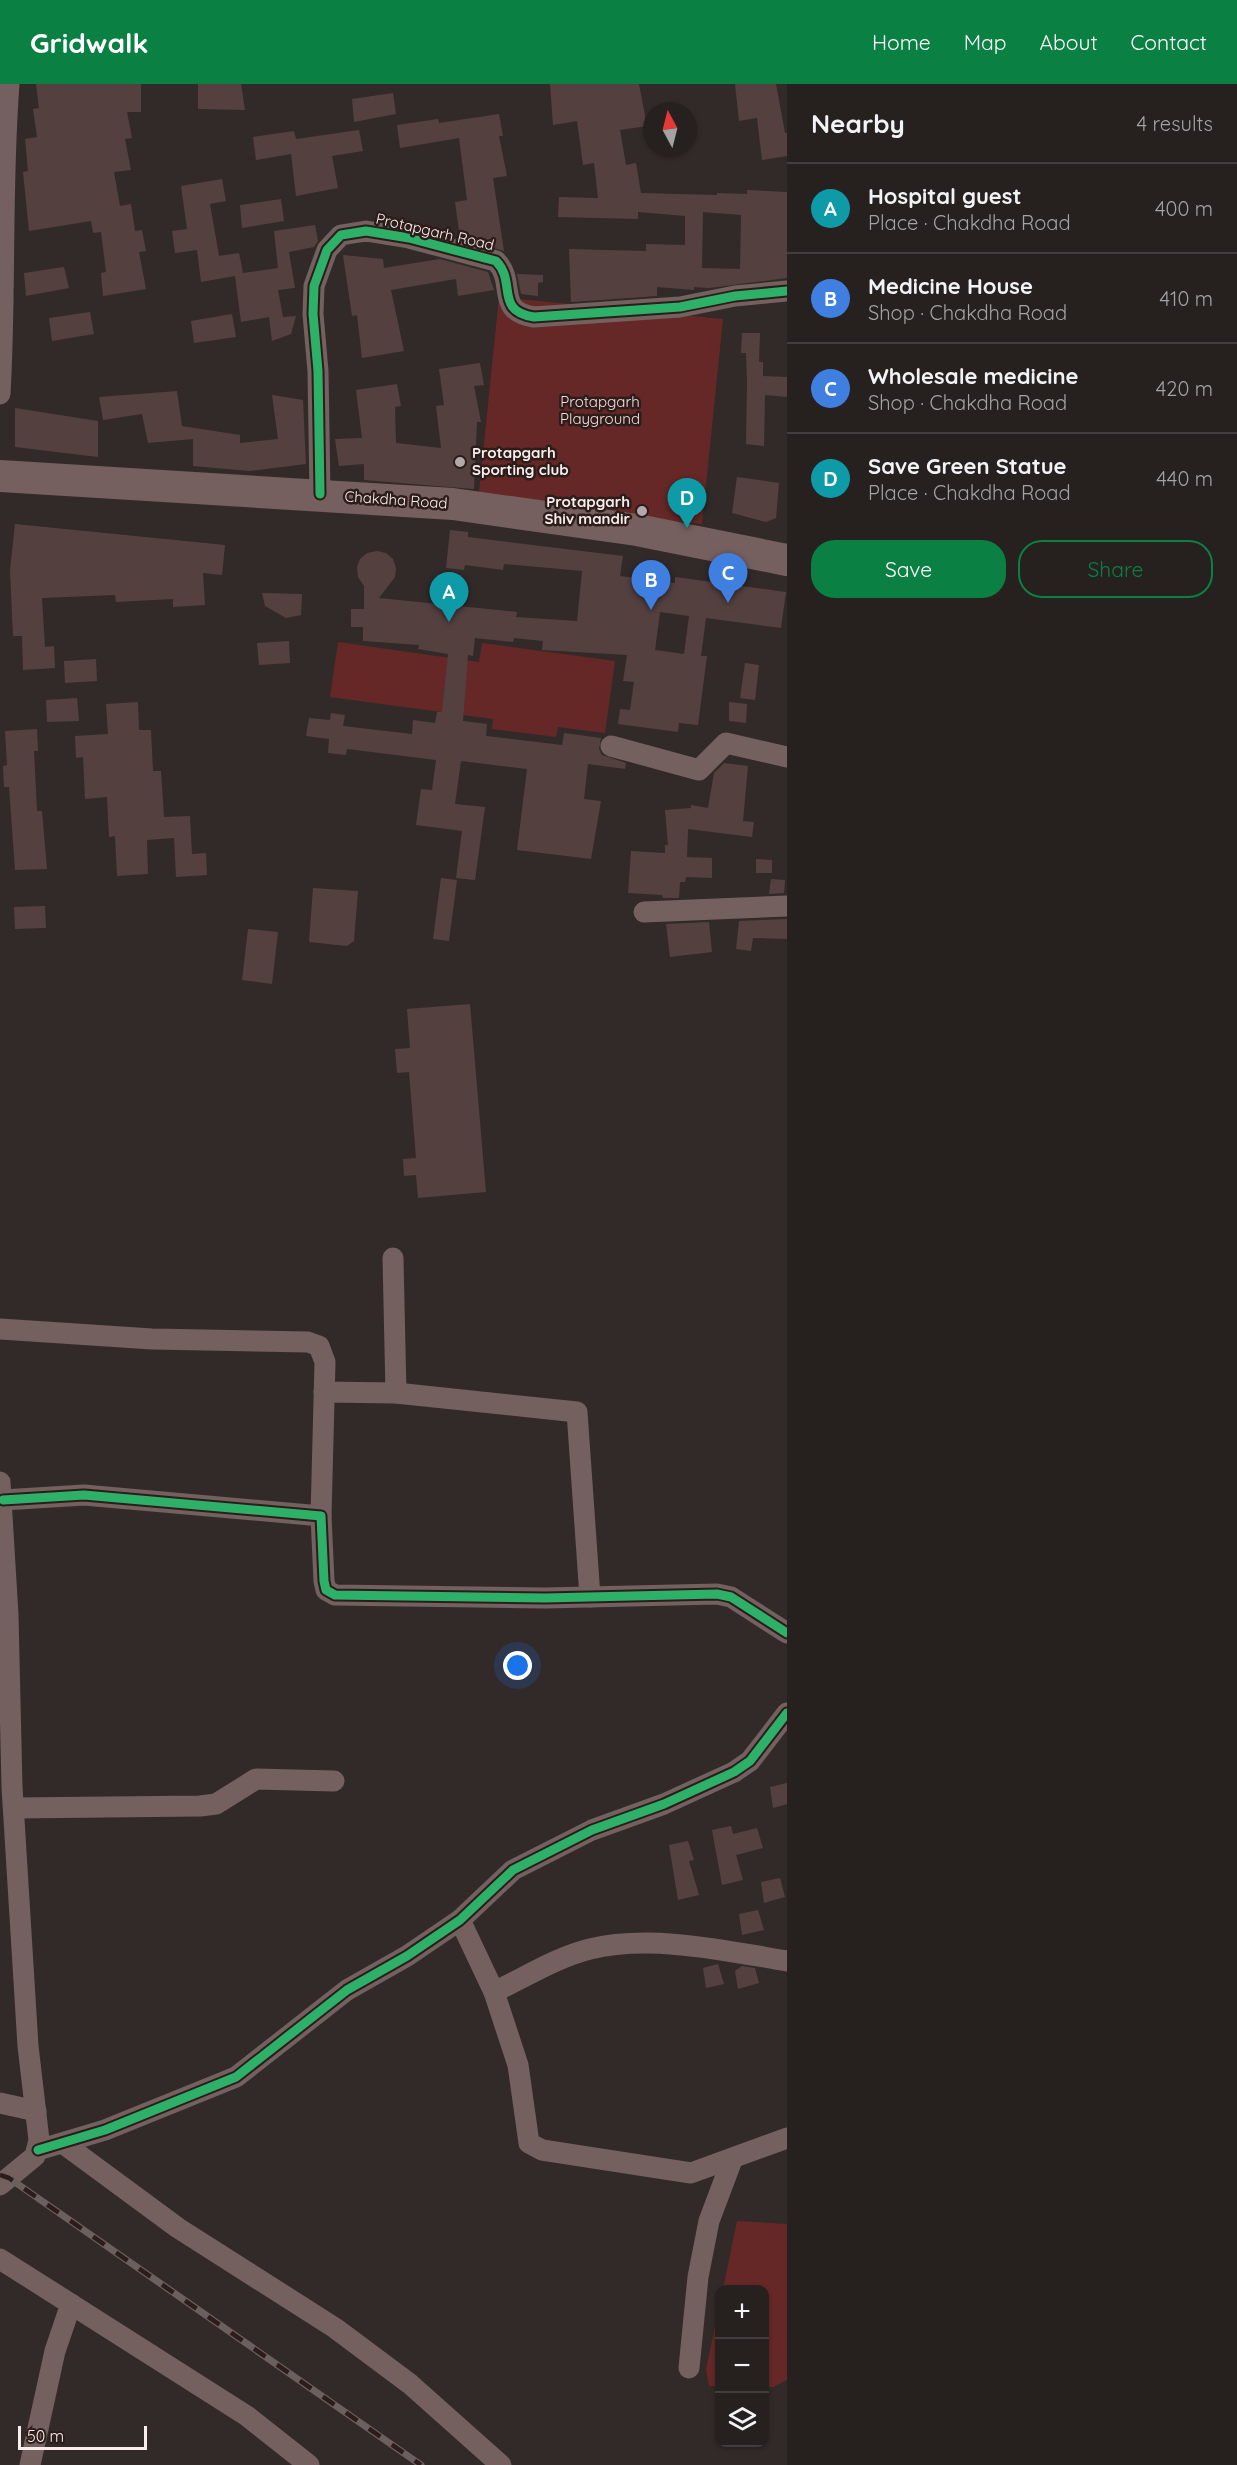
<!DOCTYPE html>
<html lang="en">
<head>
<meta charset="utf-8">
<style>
  :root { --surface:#26201f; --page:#322d2c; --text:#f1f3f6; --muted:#a4a3a4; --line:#423e3d; --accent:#0b8043 }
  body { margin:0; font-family:Quicksand,sans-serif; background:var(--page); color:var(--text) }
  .controls { position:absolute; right:18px; bottom:18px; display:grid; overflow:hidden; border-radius:12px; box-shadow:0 2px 4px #0004 }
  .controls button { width:54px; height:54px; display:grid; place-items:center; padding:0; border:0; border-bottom:2px solid var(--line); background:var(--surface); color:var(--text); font:30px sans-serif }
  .compass { position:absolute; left:643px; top:18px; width:54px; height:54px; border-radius:50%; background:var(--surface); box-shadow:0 2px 4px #0004; rotate:353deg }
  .scale { position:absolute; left:18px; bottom:15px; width:129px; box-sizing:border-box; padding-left:6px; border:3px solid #f9eeed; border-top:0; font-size:16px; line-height:21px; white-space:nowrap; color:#f9eeed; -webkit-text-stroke:4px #2c1d1b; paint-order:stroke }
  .you { position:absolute; left:518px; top:1582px; width:21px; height:21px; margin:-15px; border:4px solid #fff; border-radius:50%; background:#1a73e8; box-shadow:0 0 0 9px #1a73e833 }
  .badge { display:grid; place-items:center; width:39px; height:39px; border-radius:50%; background:var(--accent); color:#fff; font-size:20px; font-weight:700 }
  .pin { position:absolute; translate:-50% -50px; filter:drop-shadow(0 2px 3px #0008) }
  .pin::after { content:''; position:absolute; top:32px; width:21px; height:18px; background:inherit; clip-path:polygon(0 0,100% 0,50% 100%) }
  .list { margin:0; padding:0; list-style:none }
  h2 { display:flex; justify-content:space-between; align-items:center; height:78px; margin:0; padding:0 24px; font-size:26px }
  h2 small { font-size:20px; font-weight:400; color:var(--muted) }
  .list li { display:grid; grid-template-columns:39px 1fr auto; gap:18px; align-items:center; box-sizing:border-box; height:90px; padding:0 24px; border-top:2px solid var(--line) }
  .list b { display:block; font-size:22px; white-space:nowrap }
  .list p { margin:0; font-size:20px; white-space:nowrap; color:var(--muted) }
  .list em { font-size:20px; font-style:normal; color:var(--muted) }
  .actions { display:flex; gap:12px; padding:18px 24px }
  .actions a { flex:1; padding:14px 0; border:2px solid var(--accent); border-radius:24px; text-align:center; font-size:21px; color:var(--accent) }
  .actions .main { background:var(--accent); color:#fff }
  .icon { flex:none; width:33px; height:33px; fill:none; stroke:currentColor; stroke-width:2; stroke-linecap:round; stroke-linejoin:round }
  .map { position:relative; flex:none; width:787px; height:2381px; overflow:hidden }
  header { display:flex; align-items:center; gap:36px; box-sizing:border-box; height:84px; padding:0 30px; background:var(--accent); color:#fff }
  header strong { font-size:28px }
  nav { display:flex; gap:33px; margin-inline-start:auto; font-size:21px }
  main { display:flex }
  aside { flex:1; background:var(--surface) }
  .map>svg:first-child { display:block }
  .green { fill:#652826 }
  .building { fill:#554040; fill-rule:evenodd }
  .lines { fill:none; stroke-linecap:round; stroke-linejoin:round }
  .minor { stroke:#73605f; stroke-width:21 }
  .primary { stroke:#76605f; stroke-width:32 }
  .rail-casing { stroke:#6c605f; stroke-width:7 }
  .rail { stroke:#2c1d1b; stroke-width:4.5; stroke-dasharray:14; stroke-linecap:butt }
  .cycleway-casing { stroke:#2c1d1b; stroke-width:13 }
  .cycleway { stroke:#2db169; stroke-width:9 }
  .poi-dot { fill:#b3a9a8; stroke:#2c1d1b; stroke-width:2 }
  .labels { text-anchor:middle; stroke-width:5; stroke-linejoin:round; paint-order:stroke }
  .street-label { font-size:15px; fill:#f9eeed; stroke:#2c1d1b }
  .park-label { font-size:15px; fill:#f8ddda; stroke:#2c1d1b }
  .poi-label { font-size:15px; font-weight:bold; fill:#f9eeed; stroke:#2c1d1b; text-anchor:start }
</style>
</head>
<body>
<header>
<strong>Gridwalk</strong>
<nav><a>Home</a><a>Map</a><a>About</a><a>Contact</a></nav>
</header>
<main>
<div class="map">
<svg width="787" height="2381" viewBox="0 0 787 2381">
  <rect width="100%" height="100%" fill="#322a29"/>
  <!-- green -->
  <g class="green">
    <polygon points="499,213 723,235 702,440 478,418"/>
    <polygon points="338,558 479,578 482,559 615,577 605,649 558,643 556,653 492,645 493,635 330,613"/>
    <polygon points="737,2137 787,2140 787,2296 773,2303 765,2303 764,2206 723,2205"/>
    <polygon points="719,2222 719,2302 709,2302 706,2286"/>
  </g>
  <!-- building -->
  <g class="building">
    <polygon points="36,0 141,0 141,28 127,28 132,54 125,55 131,86 114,88 120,122 131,120 135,147 142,146 146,167 139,168 146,205 103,212 101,189 106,188 101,148 93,149 91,137 29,147 23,88 28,87 25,55 37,53 33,25 39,24"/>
    <polygon points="198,0 241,0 245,26 198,25"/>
    <path d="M550,0H639L647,42L620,46L626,81L636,79L641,109L717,111V109L747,110V106L787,108V194L709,204L694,203V206L657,203V212L571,218L569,165L646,167V160L685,161V132L638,128V135L558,133L559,113L598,114L594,79L583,81L577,37L553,41ZM703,128L741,131L740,185L702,184Z"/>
    <polygon points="735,0 776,0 785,49 787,49 787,72 762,76 757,34 739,37"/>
    <polygon points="393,9 396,30 354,38 352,15"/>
    <polygon points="499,30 503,52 499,52 507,92 493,94 504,167 460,154 455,118 467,116 459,54 400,64 397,41 438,35 439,39"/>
    <polygon points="359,46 363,67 332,72 338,104 296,112 291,70 256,76 253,53 294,47 296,55"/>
    <polygon points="222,95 226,117 210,120 219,172 239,169 243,189 278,184 274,147 315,141 318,157 314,163 289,168 295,204 278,206 283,233 296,232 291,250 272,257 269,233 241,238 235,192 201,198 197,166 175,169 172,147 187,145 181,102"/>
    <polygon points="281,115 284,137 242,144 240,121"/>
    <polygon points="343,171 383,175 384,184 440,175 488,188 494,206 458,212 456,195 391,206 404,267 362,274 357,231 352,232"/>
    <polygon points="64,183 69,204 26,212 24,189"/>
    <polygon points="517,190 543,191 543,198 538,199 538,212 521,210"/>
    <polygon points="90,228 94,250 52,257 49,234"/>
    <polygon points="232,230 236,253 194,259 191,237"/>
    <polygon points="742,249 760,249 759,278 763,278 763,292 787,293 787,313 765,311 764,362 746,360 747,298 746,269 741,269"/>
    <polygon points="480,279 484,301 474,302 481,338 477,338 474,405 364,396 364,380 339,382 335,355 362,354 356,306 397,300 401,322 395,323 396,359 441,364 436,322 444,321 439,285"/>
    <polygon points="177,307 182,342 240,351 240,359 278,355 272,311 303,316 306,380 249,387 193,382 193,355 148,359 142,330 103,336 99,313"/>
    <polygon points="15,324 98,337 98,373 15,363"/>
    <polygon points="737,393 779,399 776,434 766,438 732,429"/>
    <polygon points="15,440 225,461 222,491 203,489 205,521 173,523 173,515 116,518 115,511 42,514 45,563 54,562 55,584 23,586 22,552 13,552 10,486"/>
    <path d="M450,446L468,448V453L623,472L620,492L675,499V493L786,508L781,544L706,534L701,572H707L698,641L679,639L678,648L618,640L620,625L630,626L634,598L623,597L627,571L542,566L543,557L514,554L513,558L475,554L473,572L468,571L463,637L487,640L486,652L562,661L564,649L601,654L599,665L602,671L626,679L625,685L588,680L584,715L601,717L591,775L517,766L527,685L461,677L455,720L485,723L475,796L456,794L462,747L416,741L421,705L432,706L436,676L347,665L346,671L328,669L329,655L306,652L309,634L330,636L331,629L345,631L343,642L412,650L413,636L435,639L437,628H442L448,570L418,565L419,561L363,557V543H351V525H364V502L358,493L357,483L360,475L367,469L377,467L386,469L393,475L396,484L395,493L379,514L517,528L516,533L577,537L582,487L504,480L503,486L465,481L464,486L446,484ZM660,528L689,532L684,570L655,566Z"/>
    <polygon points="262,509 302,510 301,531 286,534 265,522"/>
    <polygon points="289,557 290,579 259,581 257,559"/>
    <polygon points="96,575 97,597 65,599 64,577"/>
    <polygon points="745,579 759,581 755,616 740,614"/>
    <polygon points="77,614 79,637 47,638 46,616"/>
    <polygon points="138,618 139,646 151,646 153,687 161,687 164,733 190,732 192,770 206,769 207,791 176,793 174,754 147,756 148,790 117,792 115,752 109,753 107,713 85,715 83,673 76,674 75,652 108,650 106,620"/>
    <polygon points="729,618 747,620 746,639 729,637"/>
    <polygon points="37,645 38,667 34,667 37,727 42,727 47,785 15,786 9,703 4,703 3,682 7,681 5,647"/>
    <polygon points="724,679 748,682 743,737 754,738 752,753 688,745 687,773 712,774 712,794 686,793 685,798 680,798 679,814 663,814 662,811 628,809 631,767 665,769 665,761 668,761 665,726 691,724 691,721 708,724 714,689"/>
    <polygon points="756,775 772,776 772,789 756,789"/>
    <polygon points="441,794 457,796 449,857 433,855"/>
    <polygon points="771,795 785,796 784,809 769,810"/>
    <polygon points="313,804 358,807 354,857 347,862 309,858"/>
    <polygon points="45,822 46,844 15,845 14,823"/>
    <polygon points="787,835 787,855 753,854 751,867 736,865 739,837"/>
    <polygon points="709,838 712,868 670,873 666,840"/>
    <polygon points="248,845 278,848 272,900 242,896"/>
    <polygon points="470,920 486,1108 418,1114 416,1091 404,1092 403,1075 416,1074 409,988 397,989 395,965 410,964 407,925"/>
    <polygon points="787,1699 787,1720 773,1724 770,1703"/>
    <polygon points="731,1742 733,1750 757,1744 763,1764 736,1771 743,1796 722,1801 712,1746"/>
    <polygon points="688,1757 694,1776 689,1777 699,1811 678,1816 669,1761"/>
    <polygon points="780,1794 785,1813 764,1819 761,1798"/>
    <polygon points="758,1826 764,1846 742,1851 739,1830"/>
    <polygon points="718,1880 724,1900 706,1904 703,1884"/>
    <polygon points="742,1882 755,1884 759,1899 738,1905 735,1887"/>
  </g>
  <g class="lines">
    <!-- minor -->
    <g class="minor">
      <path d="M0,310C6,207 1,103 9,0"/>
      <path d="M320,410L318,287L313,230L314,202L327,166L341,151L366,147L409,154L496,177C517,198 494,227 534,233L680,223L735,212L787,207"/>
      <polyline points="611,662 699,686 726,659 787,673"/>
      <polyline points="644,828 787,822"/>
      <polyline points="0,1245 152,1255 308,1258 319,1262 325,1278 321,1432"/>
      <polyline points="324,1308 396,1309 393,1174"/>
      <polyline points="396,1309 577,1328 590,1513"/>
      <polyline points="0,1398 8,1531 12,1703 28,1962 39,2056 35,2072 0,2101"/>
      <polyline points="3,1416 84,1411 321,1432 324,1497 326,1506 335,1511 545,1514 717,1510 731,1513 787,1549"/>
      <polyline points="14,1724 200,1722 216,1720 256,1695 334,1697"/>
      <polyline points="460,1836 494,1908 518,1981 529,2059 542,2066 691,2089 787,2054"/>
      <path d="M494,1908C524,1894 557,1873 590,1865C651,1850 727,1867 787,1877"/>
      <polyline points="0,2019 36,2027"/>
      <polyline points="64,2060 178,2144 335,2244 410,2300 501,2381"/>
      <polyline points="38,2066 105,2046 236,1993 347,1906 407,1872 460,1836 513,1786 592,1746 664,1720 734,1688 750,1677 787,1629"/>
      <polyline points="0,2175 247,2332 309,2381"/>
      <polyline points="689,2284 698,2193 709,2137 732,2076"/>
      <polyline points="30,2381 55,2267 71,2220"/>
    </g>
    <!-- primary -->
    <polyline class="primary" points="0,392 453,420 637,446 787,476"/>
    <defs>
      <polyline id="rail" points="0,2091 9,2094 421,2381"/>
    </defs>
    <!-- rail casing -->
    <use href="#rail" class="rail-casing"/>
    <!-- rail -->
    <use href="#rail" class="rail"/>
    <defs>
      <g id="cycleway">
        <path d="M320,410L318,287L313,230L314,202L327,166L341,151L366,147L409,154L496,177C517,198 494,227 534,233L680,223L735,212L787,207"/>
        <polyline points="3,1416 84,1411 321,1432 324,1497 326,1506 335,1511 545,1514 717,1510 731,1513 787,1549"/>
        <polyline points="38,2066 105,2046 236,1993 347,1906 407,1872 460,1836 513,1786 592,1746 664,1720 734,1688 750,1677 787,1629"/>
      </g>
    </defs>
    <!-- cycleway casing -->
    <use href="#cycleway" class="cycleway-casing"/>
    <!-- cycleway -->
    <use href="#cycleway" class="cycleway"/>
  </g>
  <!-- markers -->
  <g class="poi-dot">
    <circle cx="460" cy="378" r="6"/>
    <circle cx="642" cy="427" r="6"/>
  </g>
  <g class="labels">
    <!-- street labels -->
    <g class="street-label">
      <text transform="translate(435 148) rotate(13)" y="5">Protapgarh Road</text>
      <text transform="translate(396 416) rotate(4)" y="5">Chakdha Road</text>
    </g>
    <!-- park labels -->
    <g class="park-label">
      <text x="600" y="323">Protapgarh<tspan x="600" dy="17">Playground</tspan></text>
    </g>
    <!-- poi labels -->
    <g class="poi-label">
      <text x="472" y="374">Protapgarh<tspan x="472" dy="17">Sporting club</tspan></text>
      <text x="630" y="423" text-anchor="end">Protapgarh<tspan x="630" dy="17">Shiv mandir</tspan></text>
    </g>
  </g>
</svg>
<div class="controls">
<button>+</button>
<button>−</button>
<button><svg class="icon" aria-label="layers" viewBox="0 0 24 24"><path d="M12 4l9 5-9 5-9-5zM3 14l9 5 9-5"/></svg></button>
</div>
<svg class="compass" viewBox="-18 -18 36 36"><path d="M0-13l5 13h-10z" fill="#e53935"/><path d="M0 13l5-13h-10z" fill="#a4a3a4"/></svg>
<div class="scale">50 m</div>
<div class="you"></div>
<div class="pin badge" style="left:449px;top:538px;background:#0f9aa8">A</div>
<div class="pin badge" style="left:651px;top:526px;background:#3f7fe0">B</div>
<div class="pin badge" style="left:728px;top:519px;background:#3f7fe0">C</div>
<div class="pin badge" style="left:687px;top:444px;background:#0f9aa8">D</div>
</div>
<aside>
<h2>Nearby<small>4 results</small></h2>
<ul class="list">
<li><span class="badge" style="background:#0f9aa8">A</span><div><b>Hospital guest</b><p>Place · Chakdha Road</p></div><em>400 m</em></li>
<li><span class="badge" style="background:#3f7fe0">B</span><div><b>Medicine House</b><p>Shop · Chakdha Road</p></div><em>410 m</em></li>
<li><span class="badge" style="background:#3f7fe0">C</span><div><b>Wholesale medicine</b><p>Shop · Chakdha Road</p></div><em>420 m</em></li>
<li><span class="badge" style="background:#0f9aa8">D</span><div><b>Save Green Statue</b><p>Place · Chakdha Road</p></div><em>440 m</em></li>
</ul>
<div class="actions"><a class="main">Save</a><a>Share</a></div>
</aside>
</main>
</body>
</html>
